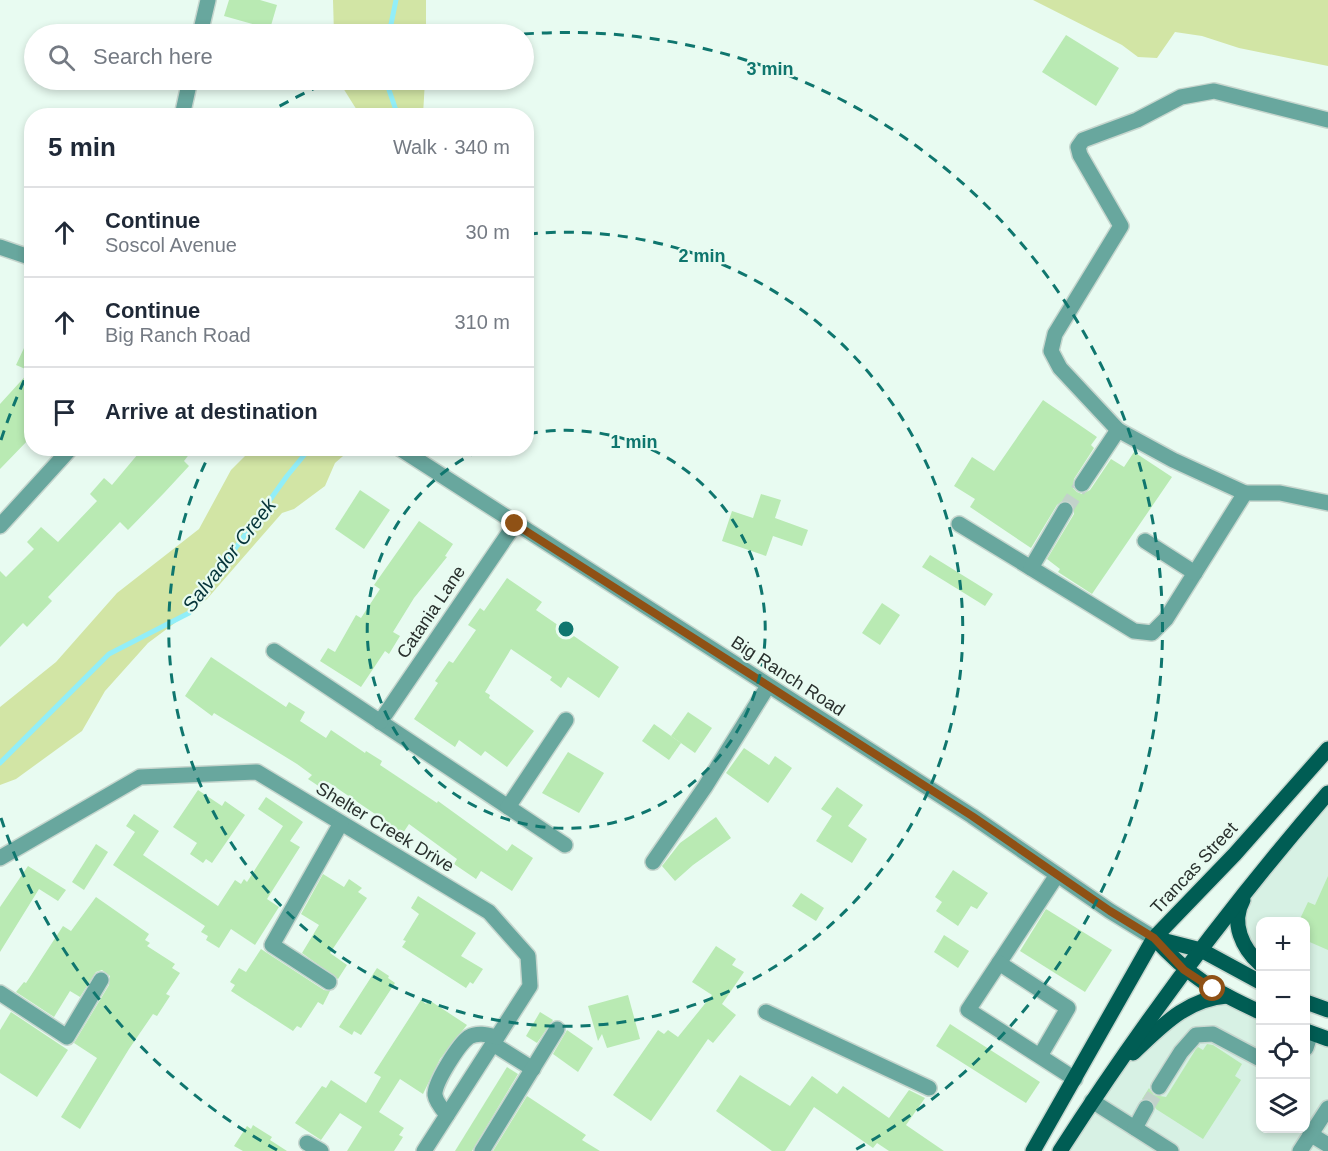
<!DOCTYPE html>
<html lang="en">
<head>
<meta charset="utf-8">
<style>
  :root { --surface:#fff; --page:#f2f2f3; --text:#1f2937; --muted:#747a83; --line:#e0e1e3 }
  body { margin:0; font-family:Arial,sans-serif; background:var(--page); color:var(--text) }
  .controls { position:absolute; right:18px; bottom:18px; display:grid; overflow:hidden; border-radius:12px; box-shadow:0 3px 9px #0003 }
  .controls button { width:54px; height:54px; display:grid; place-items:center; padding:0; border:0; border-bottom:2px solid var(--line); background:var(--surface); color:var(--text); font:30px sans-serif }
  .stop { position:absolute; width:18px; height:18px; margin:-14px; border:4px solid #8f5115; border-radius:50%; background:#fff }
  .stop.end { background:#8f5115; border-color:#fff; box-shadow:0 2px 6px #0008 }
  .list { margin:0; padding:0; list-style:none }
  h2 { display:flex; justify-content:space-between; align-items:center; height:78px; margin:0; padding:0 24px; font-size:26px }
  h2 small { font-size:20px; font-weight:400; color:var(--muted) }
  .list li { display:grid; grid-template-columns:39px 1fr auto; gap:18px; align-items:center; box-sizing:border-box; height:90px; padding:0 24px; border-top:2px solid var(--line) }
  .list b { display:block; font-size:22px; white-space:nowrap }
  .list p { margin:0; font-size:20px; white-space:nowrap; color:var(--muted) }
  .list em { font-size:20px; font-style:normal; color:var(--muted) }
  .icon { flex:none; width:33px; height:33px; fill:none; stroke:currentColor; stroke-width:2; stroke-linecap:round; stroke-linejoin:round }
  .map { position:relative; flex:none; width:1328px; height:1151px; overflow:hidden }
  .search { position:absolute; background:var(--surface); box-shadow:0 3px 9px #0003; left:24px; top:24px; width:510px; height:66px; display:flex; align-items:center; gap:15px; box-sizing:border-box; padding:0 21px; border-radius:33px; color:var(--muted); font-size:22px }
  .panel { position:absolute; background:var(--surface); box-shadow:0 3px 9px #0003; left:24px; top:108px; width:510px; height:348px; border-radius:24px }
  .map>svg:first-child { display:block }
  .built { fill:#d7f1e4 }
  .green { fill:#d2e5a5 }
  .lines { fill:none; stroke-linecap:round; stroke-linejoin:round }
  .stream { stroke:#92eef8; stroke-width:5 }
  .building { fill:#b9eab3 }
  .minor-tunnel { stroke:#c2d2ca; stroke-width:15; stroke-dasharray:15 8; stroke-linecap:butt }
  .minor-casing { stroke:#c6d6ce; stroke-width:18 }
  .major-casing { stroke:#c6d6ce; stroke-width:18 }
  .minor { stroke:#68a79e; stroke-width:15 }
  .major { stroke:#005d54; stroke-width:15 }
  .route { stroke:#8f5115; stroke-width:8 }
  .ring { fill:none; stroke:#0f766e; stroke-width:3; stroke-dasharray:10 8 }
  .labels { text-anchor:middle; stroke-width:4.5; stroke-linejoin:round; paint-order:stroke }
  .street-label { font-size:18px; fill:#29302d; stroke:#e8fbf1 }
  .water-label { font-size:20px; font-style:italic; fill:#053439; stroke:#e8fbf1 }
  .centre { fill:#0f766e; stroke:#e8fbf1; stroke-width:3 }
  .ring-label { font-size:18px; text-anchor:middle; font-weight:bold; fill:#0f766e; stroke:#e8fbf1; stroke-width:4.5; stroke-linejoin:round; paint-order:stroke }
</style>
</head>
<body>
<div class="map">
<svg width="1328" height="1151" viewBox="0 0 1328 1151">
  <rect width="100%" height="100%" fill="#e8fbf1"/>
  <!-- built -->
  <g class="built">
    <polygon points="1328,798 1328,1010 1306,1002 1306,922 1260,922 1260,964 1239,915 1263,868"/>
    <polygon points="1209,998 1260,1012 1260,1128 1306,1128 1306,1031 1328,1039 1328,1151 1059,1151 1125,1060"/>
  </g>
  <!-- green -->
  <g class="green">
    <polygon points="333,0 426,0 426,34 334,34"/>
    <polygon points="1033,0 1328,0 1328,66 1239,48 1202,36 1175,32 1157,58 1138,57 1122,45"/>
    <polygon points="338,80 425,80 423,115 360,115"/>
    <polygon points="252,449 351,449 335,463 325,486 294,509 282,513 207,599 148,643 105,691 82,731 16,779 0,785 0,707 56,662 117,593 199,529 231,470"/>
  </g>
  <g class="lines">
    <!-- stream -->
    <g class="stream">
      <polyline points="389,34 396,0"/>
      <polyline points="388,80 389,90 398,116"/>
      <polyline points="0,763 109,654 189,613 287,476 310,448"/>
    </g>
  </g>
  <!-- building -->
  <g class="building">
    <polygon points="229,0 260,0 277,5 270,29 224,16"/>
    <polygon points="1066,35 1119,68 1096,106 1042,72"/>
    <polygon points="32,331 32,436 0,469 0,404 30,371 16,365"/>
    <polygon points="1043,400 1097,437 1091,445 1094,448 1074,479 1073,488 1077,492 1082,494 1090,490 1111,459 1124,467 1134,452 1172,477 1092,594 1058,572 1060,569 1047,559 1074,514 1074,506 1070,502 1064,500 1057,505 1031,548 970,507 975,499 954,486 972,457 994,471"/>
    <polygon points="143,448 194,448 184,461 189,466 164,493 128,530 120,522 48,597 52,601 27,627 23,623 0,647 0,571 6,577 34,549 27,542 41,527 58,542 97,501 90,494 104,478 112,485"/>
    <polygon points="360,490 390,510 364,549 335,529"/>
    <polygon points="761,494 781,500 775,518 808,530 802,546 773,536 766,556 722,541 732,511 753,518"/>
    <polygon points="419,521 453,544 445,556 447,557 414,598 393,632 400,636 389,654 385,651 361,687 320,661 328,648 335,652 356,615 361,618 380,589 374,585"/>
    <polygon points="930,555 993,594 985,606 922,567"/>
    <polygon points="507,578 542,602 536,610 619,667 599,698 568,677 561,688 550,680 552,677 511,649 485,692 490,695 489,698 534,731 507,767 485,751 481,756 459,740 455,747 414,719 438,683 435,681 449,661 453,663 476,630 468,625 480,608 484,611"/>
    <polygon points="882,603 900,615 880,645 862,633"/>
    <polygon points="211,657 286,707 289,702 305,712 300,721 326,738 331,730 365,753 366,751 382,761 380,765 437,803 438,801 507,851 512,844 533,858 512,891 481,871 476,879 454,864 457,859 409,824 403,833 328,782 323,789 308,779 312,775 297,764 214,713 212,716 185,696"/>
    <polygon points="688,712 712,728 695,753 671,736"/>
    <polygon points="654,724 681,743 669,760 642,741"/>
    <polygon points="744,748 769,765 775,756 792,768 768,803 726,773"/>
    <polygon points="568,752 604,773 579,813 542,793"/>
    <polygon points="837,787 863,805 848,826 867,839 852,863 816,841 832,816 821,809"/>
    <polygon points="198,790 222,806 225,801 245,815 212,863 206,859 203,863 190,854 197,843 173,827"/>
    <polygon points="266,797 303,822 290,841 300,847 267,899 279,907 255,945 231,929 219,948 206,940 208,936 201,932 205,926 113,865 135,832 126,826 134,814 159,831 143,855 218,906 235,880 241,884 244,879 247,882 283,826 258,809"/>
    <polygon points="716,817 731,838 693,865 675,881 662,866 680,843"/>
    <polygon points="96,844 108,852 84,890 72,882"/>
    <polygon points="28,866 66,890 58,901 39,889 0,952 0,907"/>
    <polygon points="953,870 988,893 977,909 971,906 958,926 936,911 942,902 935,897"/>
    <polygon points="323,874 344,887 349,879 362,888 358,892 367,898 330,953 347,965 338,979 302,953 319,925 301,914"/>
    <polygon points="1328,876 1328,950 1305,940 1305,921 1299,921 1308,902 1315,905"/>
    <polygon points="801,893 824,908 816,921 792,906"/>
    <polygon points="418,896 476,933 461,956 483,969 473,984 470,982 466,988 402,947 406,941 403,940 419,914 411,908"/>
    <polygon points="96,897 149,934 145,940 150,943 147,946 175,964 172,968 180,973 166,994 170,996 157,1016 153,1014 129,1049 80,1129 61,1117 97,1058 74,1043 109,985 110,976 102,970 96,972 80,997 70,991 54,1017 16,992 24,982 26,983 63,926 71,931"/>
    <polygon points="1046,909 1112,950 1085,992 1020,951"/>
    <polygon points="944,935 969,951 958,968 934,952"/>
    <polygon points="716,946 736,959 732,965 744,972 722,1004 736,1015 713,1043 708,1039 651,1121 613,1095 658,1030 664,1034 668,1030 678,1037 712,995 692,982"/>
    <polygon points="261,949 324,990 330,991 323,1005 318,1002 301,1028 297,1026 293,1031 231,991 235,985 230,982 239,968 246,972"/>
    <polygon points="377,968 389,976 388,978 395,983 361,1035 354,1031 352,1035 339,1027"/>
    <polygon points="628,995 640,1039 607,1048 602,1034 598,1041 588,1006"/>
    <polygon points="421,1000 426,1004 429,1000 467,1025 440,1059 423,1094 400,1079 379,1112 404,1128 399,1135 403,1137 394,1151 347,1151 362,1127 340,1113 321,1140 295,1123 322,1086 326,1088 331,1080 366,1103 381,1077 374,1073"/>
    <polygon points="11,1012 68,1050 37,1097 0,1073 0,1030"/>
    <polygon points="540,1012 553,1020 537,1043 526,1036"/>
    <polygon points="950,1024 1040,1082 1026,1103 936,1046"/>
    <polygon points="567,1030 593,1048 578,1072 553,1054"/>
    <polygon points="1207,1044 1213,1045 1242,1064 1235,1076 1241,1080 1203,1139 1156,1109 1151,1100 1142,1099 1149,1088 1154,1095 1166,1097 1196,1049 1198,1047 1203,1050"/>
    <polygon points="507,1067 518,1074 472,1151 455,1151"/>
    <polygon points="740,1075 790,1106 812,1076 837,1094 843,1086 889,1118 909,1090 925,1098 906,1125 944,1151 889,1151 877,1143 873,1148 814,1107 785,1151 772,1151 716,1111"/>
    <polygon points="527,1096 586,1135 582,1140 600,1151 493,1151"/>
    <polygon points="253,1125 272,1137 270,1140 287,1151 243,1151 234,1146 247,1126 251,1129"/>
  </g>
  <g class="lines">
    <!-- minor-tunnel -->
    <g class="minor-tunnel">
      <polyline points="1065,510 1082,484"/>
      <polyline points="1146,1108 1159,1087"/>
    </g>
    <defs>
      <g id="minor">
        <polyline points="200,34 208,0"/>
        <polyline points="182,116 190,80"/>
        <polyline points="0,247 32,258"/>
        <polyline points="1118,430 1060,368 1051,351 1055,334 1121,226 1080,155 1078,147 1083,140 1137,120 1181,97 1214,91 1328,120"/>
        <polyline points="399,448 972,816 1110,911 1154,938"/>
        <polyline points="1082,484 1118,430 1173,460 1245,493"/>
        <polyline points="959,524 1134,631 1152,633 1166,619 1245,493 1280,493 1328,503"/>
        <polyline points="0,526 71,448"/>
        <polyline points="1145,541 1195,573"/>
        <polyline points="1031,568 1065,510"/>
        <polyline points="274,651 565,845"/>
        <polyline points="380,722 515,524"/>
        <polyline points="508,807 566,720"/>
        <polyline points="0,858 140,777 257,772 489,912 528,956 530,986 424,1151"/>
        <polyline points="653,862 705,787 768,686"/>
        <polyline points="999,963 1057,875"/>
        <polyline points="329,982 272,945 341,823"/>
        <polyline points="0,993 67,1037 101,980"/>
        <polyline points="766,1012 929,1088"/>
        <polyline points="493,1044 533,1069"/>
        <polyline points="1306,1048 1311,1033"/>
        <polyline points="1040,1056 1068,1008 999,963 968,1010 1075,1079"/>
        <polyline points="1159,1087 1181,1052 1196,1035 1213,1034 1260,1059"/>
        <polyline points="1092,1101 1171,1151"/>
        <path d="M447,1115C443,1110 436,1102 435,1095C434,1083 459,1044 469,1037C478,1032 488,1035 497,1037"/>
        <polyline points="1135,1128 1146,1108"/>
        <polyline points="1310,1134 1328,1145"/>
        <polyline points="307,1143 321,1151"/>
        <polyline points="482,1151 557,1029"/>
        <polyline points="1300,1151 1328,1108"/>
      </g>
      <g id="major">
        <path d="M1243,900C1230,923 1243,949 1260,964"/>
        <path d="M1154,938C1190,977 1212,990 1260,1012"/>
        <polyline points="1154,938 1201,950 1260,982"/>
        <polyline points="1306,1002 1328,1010"/>
        <polyline points="1306,1031 1328,1039"/>
        <path d="M1133,1053C1161,1027 1186,999 1227,996"/>
        <polyline points="1033,1151 1154,938 1235,854 1328,749"/>
        <path d="M1060,1151C1141,1025 1230,906 1328,793"/>
      </g>
    </defs>
    <!-- minor casing -->
    <use href="#minor" class="minor-casing"/>
    <!-- major casing -->
    <use href="#major" class="major-casing"/>
    <!-- minor -->
    <use href="#minor" class="minor"/>
    <!-- major -->
    <use href="#major" class="major"/>
  </g>
  <g class="lines">
    <!-- route -->
    <polyline class="route" points="515,524 972,816 1110,911 1154,938 1184,970 1213,989"/>
  </g>
  <!-- distance rings -->
  <g class="ring">
    <path d="M528 434A199 199 0 1 1 482 449"/>
    <path d="M528 234A397 397 0 1 1 212 449"/>
    <path d="M277 1150A596 596 0 0 1 1 818M1 440A596 596 0 0 1 30 368M264 115A596 596 0 0 1 333 80M524 34A596 596 0 0 1 855 1150"/>
  </g>
  <g class="labels">
    <!-- street labels -->
    <g class="street-label">
      <text transform="translate(431 612) rotate(-56)" y="6">Catania Lane</text>
      <text transform="translate(788 676) rotate(33)" y="6">Big Ranch Road</text>
      <text transform="translate(385 827) rotate(31)" y="6">Shelter Creek Drive</text>
      <text transform="translate(1194 868) rotate(-47)" y="6">Trancas Street</text>
    </g>
    <!-- water labels -->
    <g class="water-label">
      <text transform="translate(229 555) rotate(-52)" y="7">Salvador Creek</text>
    </g>
  </g>
  <circle cx="566" cy="629" r="9" class="centre"/>
  <g class="ring-label">
    <text x="770" y="75">3 min</text>
    <text x="702" y="262">2 min</text>
    <text x="634" y="448">1 min</text>
  </g>
</svg>
<div class="controls">
<button>+</button>
<button>−</button>
<button><svg class="icon" aria-label="locate" viewBox="0 0 24 24"><circle cx="12" cy="12" r="6"/><path d="M12 2v4M12 18v4M2 12h4M18 12h4"/></svg></button>
<button><svg class="icon" aria-label="layers" viewBox="0 0 24 24"><path d="M12 4l9 5-9 5-9-5zM3 14l9 5 9-5"/></svg></button>
</div>
<div class="stop" style="left:1213px;top:989px"></div>
<div class="stop end" style="left:515px;top:524px"></div>
<div class="search"><svg class="icon" aria-label="search" viewBox="0 0 24 24"><circle cx="10" cy="10" r="6"/><path d="M15 15l6 6"/></svg>Search here</div>
<section class="panel">
<h2>5 min<small>Walk · 340 m</small></h2>
<ul class="list">
<li><svg class="icon" aria-label="ahead" viewBox="0 0 24 24"><path d="M12 20V5M6 11l6-6 6 6"/></svg><div><b>Continue</b><p>Soscol Avenue</p></div><em>30 m</em></li>
<li><svg class="icon" aria-label="ahead" viewBox="0 0 24 24"><path d="M12 20V5M6 11l6-6 6 6"/></svg><div><b>Continue</b><p>Big Ranch Road</p></div><em>310 m</em></li>
<li><svg class="icon" aria-label="arrive" viewBox="0 0 24 24"><path d="M6 21V4h12l-3 4 3 4H6"/></svg><div><b>Arrive at destination</b></div></li>
</ul>
</section>
</div>
</body>
</html>
